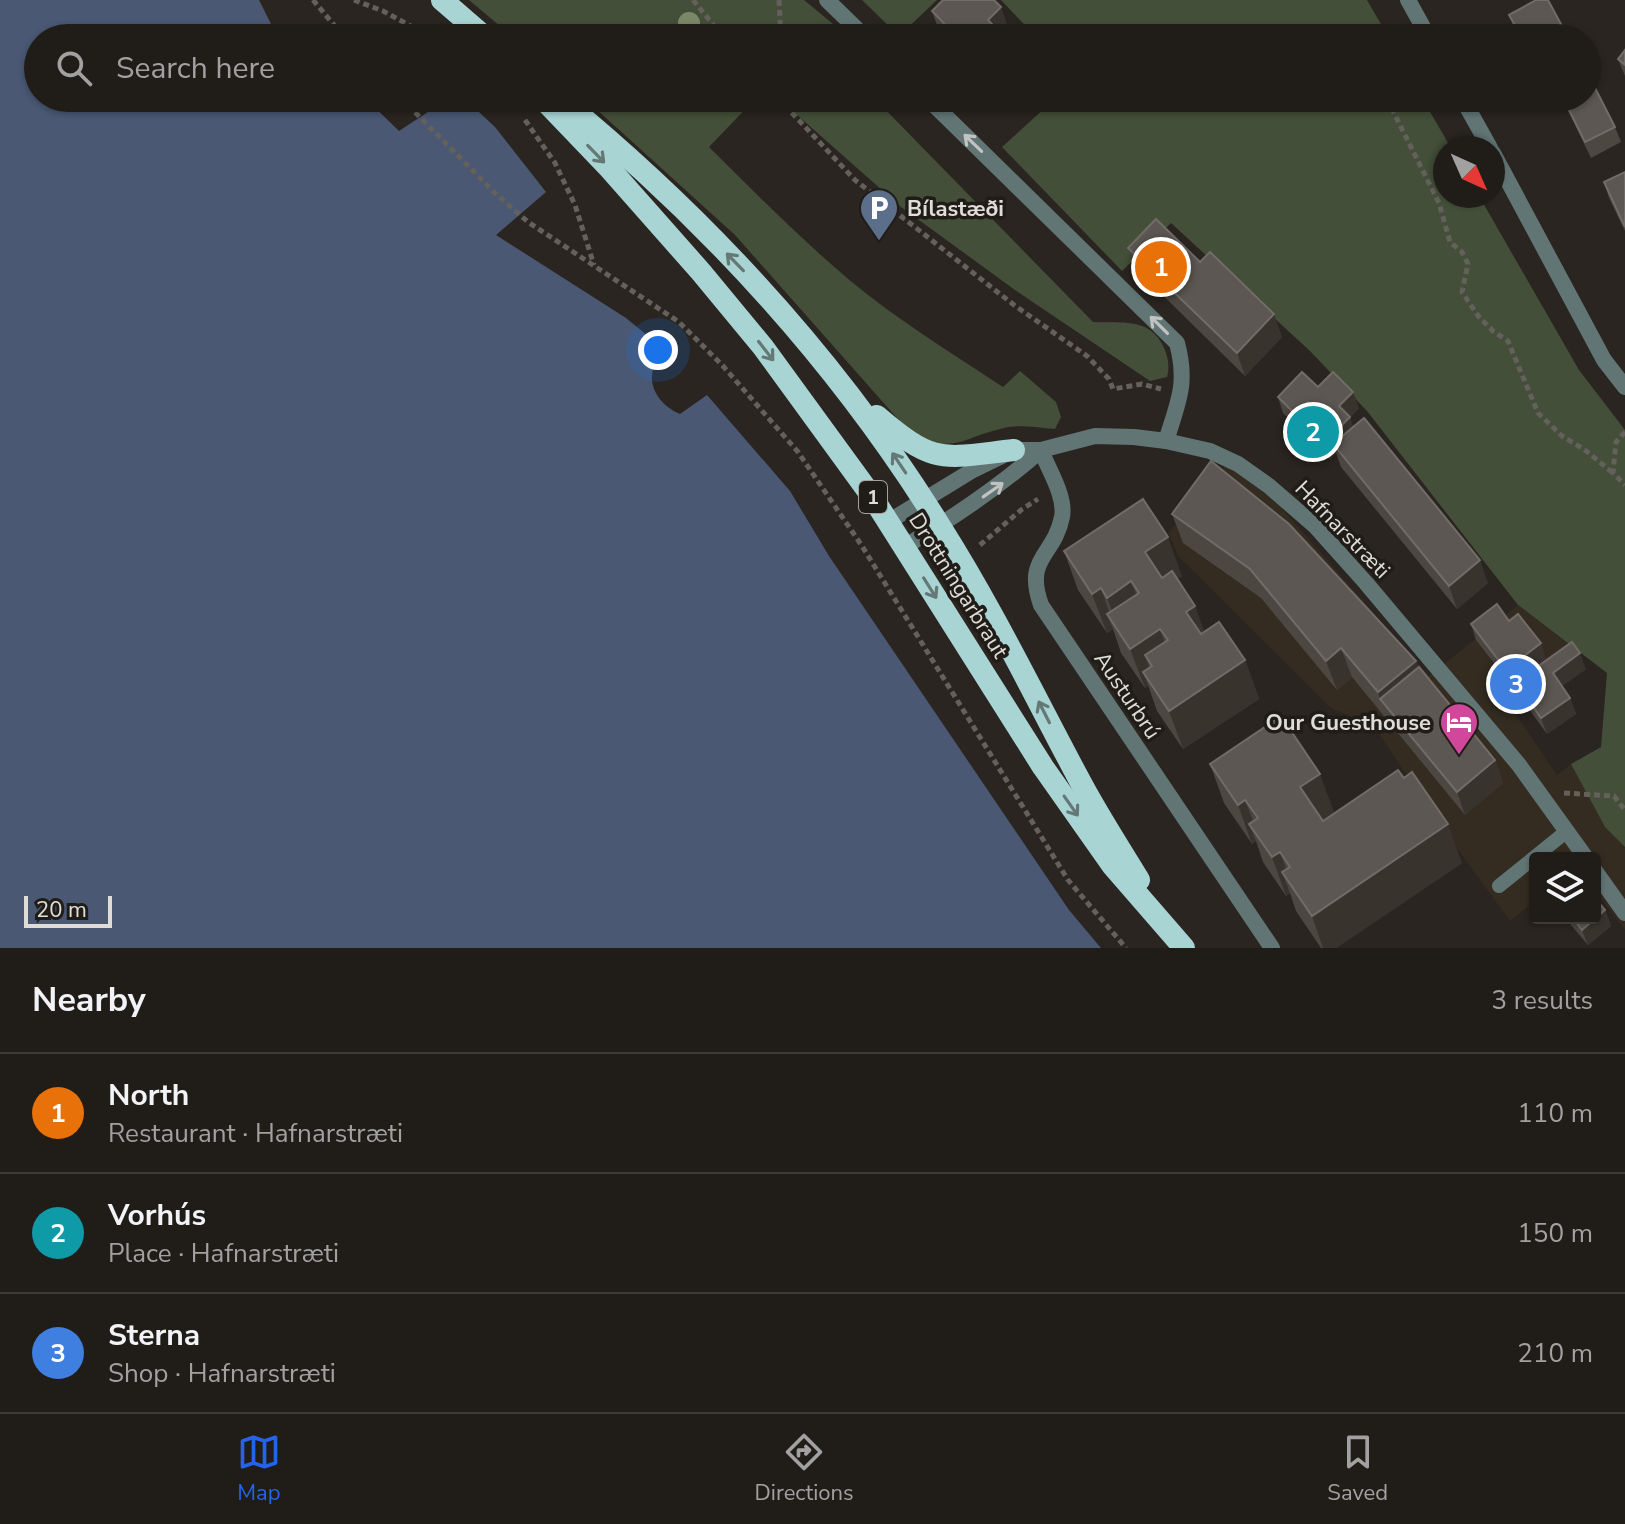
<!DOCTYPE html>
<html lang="en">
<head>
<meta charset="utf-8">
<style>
  :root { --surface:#201c18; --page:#282521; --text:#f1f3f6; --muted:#a2a1a2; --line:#3d3a37; --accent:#2563eb }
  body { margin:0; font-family:"Nunito Sans",sans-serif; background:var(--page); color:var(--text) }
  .controls { position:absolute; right:24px; bottom:24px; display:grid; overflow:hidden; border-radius:8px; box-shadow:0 2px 6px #0004 }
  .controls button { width:72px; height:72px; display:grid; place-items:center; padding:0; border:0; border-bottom:2px solid var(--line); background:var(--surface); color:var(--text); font:40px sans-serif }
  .compass { position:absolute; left:1433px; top:136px; width:72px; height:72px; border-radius:50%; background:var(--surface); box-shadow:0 2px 6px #0004; rotate:135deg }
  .scale { position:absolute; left:24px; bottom:20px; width:88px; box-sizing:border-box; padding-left:8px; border:4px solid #e0ddd9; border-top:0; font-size:22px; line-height:28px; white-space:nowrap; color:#e0ddd9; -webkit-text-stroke:6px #201c17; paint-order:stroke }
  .you { position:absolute; left:658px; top:350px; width:28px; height:28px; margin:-20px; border:6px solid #fff; border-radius:50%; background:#1a73e8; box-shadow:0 0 0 12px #1a73e833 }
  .badge { display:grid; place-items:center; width:52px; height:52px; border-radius:50%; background:var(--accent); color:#fff; font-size:26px; font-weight:700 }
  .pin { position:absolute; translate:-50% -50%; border:4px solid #fff; box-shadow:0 2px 8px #0006 }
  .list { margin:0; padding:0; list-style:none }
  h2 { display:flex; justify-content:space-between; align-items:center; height:104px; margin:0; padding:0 32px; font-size:34px }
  h2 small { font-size:26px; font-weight:400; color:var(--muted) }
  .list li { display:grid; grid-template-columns:52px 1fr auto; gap:24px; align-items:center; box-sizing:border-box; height:120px; padding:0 32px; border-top:2px solid var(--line) }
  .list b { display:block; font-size:30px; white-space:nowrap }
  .list p { margin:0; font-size:26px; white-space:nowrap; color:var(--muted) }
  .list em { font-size:26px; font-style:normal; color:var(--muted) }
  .icon { flex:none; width:44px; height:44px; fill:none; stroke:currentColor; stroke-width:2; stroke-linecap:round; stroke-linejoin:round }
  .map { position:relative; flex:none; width:1625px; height:948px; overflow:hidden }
  .search { position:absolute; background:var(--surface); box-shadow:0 2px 6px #0004; left:24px; right:24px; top:24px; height:88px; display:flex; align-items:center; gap:20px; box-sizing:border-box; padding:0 28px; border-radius:44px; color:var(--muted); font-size:30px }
  .sheet { height:464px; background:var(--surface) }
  nav { display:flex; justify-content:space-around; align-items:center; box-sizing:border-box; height:112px; border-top:2px solid var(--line); background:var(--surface); font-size:22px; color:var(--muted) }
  nav a { display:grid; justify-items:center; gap:4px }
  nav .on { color:var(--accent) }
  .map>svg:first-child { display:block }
  .built { fill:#342c21 }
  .green { fill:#434f39 }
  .water { fill:#4a5873 }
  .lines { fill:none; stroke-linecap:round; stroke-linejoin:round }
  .path { stroke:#64605b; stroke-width:5; stroke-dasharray:6 4; stroke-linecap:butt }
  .service { stroke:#627575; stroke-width:14 }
  .minor { stroke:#627575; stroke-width:16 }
  .trunk { stroke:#a9d4d4; stroke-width:22 }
  .tree { fill:#7a8868 }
  .wall { fill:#4c4741 }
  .shaded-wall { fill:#38332d }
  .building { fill:#5c5752; stroke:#716c67; stroke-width:2 }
  .oneway { stroke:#c0c3c0 }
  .oneway2 { stroke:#647876 }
  .labels { text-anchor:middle; stroke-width:7; stroke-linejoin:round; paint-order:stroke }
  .shield { fill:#201c17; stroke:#a6a39f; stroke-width:2 }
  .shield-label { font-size:20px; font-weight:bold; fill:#e0ddd9 }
  .poi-label { font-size:22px; font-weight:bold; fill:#e0ddd9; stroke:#201c17; text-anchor:start }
  .street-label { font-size:22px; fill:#e0ddd9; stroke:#201c17 }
</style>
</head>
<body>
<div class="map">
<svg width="1625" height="948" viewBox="0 0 1625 948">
  <rect width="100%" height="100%" fill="#2a2520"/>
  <!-- built -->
  <polygon class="built" points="1236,456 1429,676 1518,605 1570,645 1504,697 1557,775 1571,764 1605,826 1625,847 1625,930 1595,891 1595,858 1535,858 1535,901 1510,921 1430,811 1375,727 1331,708 1178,556 1169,533 1205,486"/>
  <!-- green -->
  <g class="green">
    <polygon points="469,0 804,0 844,33 845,38 514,38"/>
    <polygon points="862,0 937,0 899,36"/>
    <polygon points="1001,0 1367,0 1389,38 1037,38"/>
    <path d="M584,98H756L709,147C754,192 799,237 847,278C896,319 950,352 1003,387L1020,371L1056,402L1061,417L1055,429C1039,428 1019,424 1004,428C963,437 957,454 912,435L735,235Z"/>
    <path d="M778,98H874L1093,322C1107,323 1125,321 1139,325C1160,330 1173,358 1167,377L1150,381L1015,290L901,207Z"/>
    <polygon points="1056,98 1422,98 1451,148 1445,148 1445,196 1479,196 1579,370 1625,430 1625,847 1605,827 1571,764 1601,747 1607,673 1518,605 1367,411 1310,351 1171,223 1122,271 1002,147"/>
  </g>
  <!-- water -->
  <path class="water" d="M0,0H259L271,24L304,38H38V98H365L399,131L434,108L427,98H464L495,127L546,192L496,235L626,318L665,350C662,355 656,361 654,367C646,387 662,407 680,414L707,395L790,491L829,556L1069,910L1101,948H0Z"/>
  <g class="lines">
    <!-- path -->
    <g class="path">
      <polyline points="313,0 345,38"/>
      <polyline points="354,0 383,11 433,38"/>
      <polyline points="693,0 724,38"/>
      <polyline points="779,0 781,38"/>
      <polyline points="401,98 496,194 528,222 679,322 723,366 798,452 862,546 1068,880 1126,948"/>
      <polyline points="506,98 519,112"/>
      <polyline points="778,98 855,180 1014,305 1087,356 1109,379 1113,389 1142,384 1161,389"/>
      <polyline points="1394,98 1392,109 1439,203 1450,242 1462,252 1468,264 1462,292 1479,317 1493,331 1508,341 1538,413 1562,436 1585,450 1613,473"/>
      <polyline points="525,120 555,163 575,205 594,265"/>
      <polyline points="1625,432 1616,442 1613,473 1625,485"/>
      <polyline points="980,545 1021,510 1038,499"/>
      <polyline points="1564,793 1614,796 1625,810"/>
    </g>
    <!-- service -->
    <polyline class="service" points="1499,886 1567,831"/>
    <!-- minor -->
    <g class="minor">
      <polyline points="827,0 866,38"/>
      <polyline points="1408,0 1429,38"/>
      <path d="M927,98L1177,343C1188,384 1178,402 1166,441"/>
      <polyline points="1462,98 1490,148"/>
      <polyline points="1493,153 1604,360 1625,387"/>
      <path d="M1041,450C1048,469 1066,496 1062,517C1054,557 1024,557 1041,605L1272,948"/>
      <polyline points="888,522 973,470 1014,450 1041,450 1095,436 1134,437 1166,441 1210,451 1238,464 1269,486 1315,526 1366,583 1519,765 1586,858"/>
      <path d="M904,547C953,518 998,488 1041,450"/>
      <polyline points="1595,871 1625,913"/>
    </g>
    <!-- trunk -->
    <g class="trunk">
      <polyline points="442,0 486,38"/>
      <polyline points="542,98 610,169 701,272 763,347 873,498 1043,767 1112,865 1184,948"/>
      <path d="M559,98C708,220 839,363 940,526C992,608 1034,695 1080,781C1098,815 1119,847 1139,880"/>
      <path d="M877,416C935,466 942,458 1014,450"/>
    </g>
  </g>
  <!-- trees -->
  <circle class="tree" cx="689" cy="23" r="11"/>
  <!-- wall -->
  <g class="wall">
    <polygon points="932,11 1009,30 1003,36 1005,38 944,38 940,34"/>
    <polygon points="1509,15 1561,24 1566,38 1519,38"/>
    <polygon points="1625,50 1625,76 1618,59"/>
    <polygon points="1004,98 1027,98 1015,109"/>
    <polygon points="1562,98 1587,98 1615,127 1621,142 1591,158"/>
    <polygon points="1625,172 1625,231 1609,198 1604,182"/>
    <polygon points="1128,248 1282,337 1245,376 1137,270"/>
    <polygon points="1318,387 1359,408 1350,417 1353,427 1488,583 1457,609 1341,467 1336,453 1330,459 1283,413 1278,397"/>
    <polygon points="1172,514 1419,667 1495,760 1503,783 1465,815 1352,677 1337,690 1261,598 1183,543"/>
    <polygon points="1064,551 1182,576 1177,579 1195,606 1204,632 1245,660 1259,699 1183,749 1157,711 1148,685 1145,688 1121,653 1113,629 1107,633 1078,590"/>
    <polygon points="1509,621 1546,659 1529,672 1586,669 1562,686 1570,698 1576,714 1547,734 1521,698 1516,682 1512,686 1476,640 1471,624"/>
    <polygon points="1210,764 1334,812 1322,820 1462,863 1336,948 1321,948 1296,911 1290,893 1286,896 1263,862 1256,841 1252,844 1224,803"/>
    <polygon points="1605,910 1611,926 1588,945 1565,918 1595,918"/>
  </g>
  <!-- shaded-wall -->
  <g class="shaded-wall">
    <polygon points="1001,7 1009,30 1001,38 988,20"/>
    <polygon points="1011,98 1027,98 1015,109"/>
    <polygon points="1274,314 1282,337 1245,376 1237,353"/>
    <polygon points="1353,392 1359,408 1344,422 1339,406"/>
    <polygon points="1350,417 1355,433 1333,444 1336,453 1330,459 1324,443"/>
    <polygon points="1168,537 1182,576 1159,591 1145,552"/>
    <polygon points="1480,560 1488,583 1457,609 1449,586"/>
    <polygon points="1131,581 1146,620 1120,632 1107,598"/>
    <polygon points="1101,588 1113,623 1107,614 1113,629 1107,633 1092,594"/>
    <polygon points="1195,606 1209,644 1200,650 1186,612"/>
    <polygon points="1160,629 1174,668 1152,666 1145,655 1154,681 1143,672 1148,685 1145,688 1130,649"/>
    <polygon points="1541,643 1546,659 1512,686 1506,670"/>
    <polygon points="1341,648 1352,677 1337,690 1326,661"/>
    <polygon points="1580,653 1586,669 1558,689 1553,673"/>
    <polygon points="1245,660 1259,699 1183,749 1169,711"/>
    <polygon points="1416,661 1427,690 1380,699 1378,692"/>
    <polygon points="1570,698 1576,714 1547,734 1541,718"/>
    <polygon points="1495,760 1503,783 1465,815 1457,792"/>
    <polygon points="1320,774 1334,812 1314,825 1300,787"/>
    <polygon points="1245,800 1260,839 1249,824 1256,841 1252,844 1238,805"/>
    <polygon points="1448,824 1462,863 1336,948 1323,948 1312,916"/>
    <polygon points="1280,852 1293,888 1282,872 1290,893 1286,896 1272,857"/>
    <polygon points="1605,910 1611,926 1588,945 1582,930"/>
  </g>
  <!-- building -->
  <g class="building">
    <polygon points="943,0 994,0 1001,7 988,20 1005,38 958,38 932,11"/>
    <polygon points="1536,0 1548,0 1561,24 1536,38 1522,38 1509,15"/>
    <polygon points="1625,50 1625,65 1618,59"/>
    <polygon points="1589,76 1615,127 1585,142 1563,98 1587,98 1587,78"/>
    <polygon points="1625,172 1625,227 1604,182"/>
    <polygon points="1156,219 1200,262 1210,252 1274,314 1237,353 1128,248"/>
    <polygon points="1302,372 1318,387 1333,372 1353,392 1339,406 1350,417 1324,443 1278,397"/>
    <polygon points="1364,418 1480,560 1449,586 1333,444"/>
    <polygon points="1211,461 1289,524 1416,661 1378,692 1341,648 1326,661 1250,569 1172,514"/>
    <polygon points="1143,499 1168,537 1145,552 1162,578 1172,571 1195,606 1186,612 1201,634 1219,622 1245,660 1169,711 1143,672 1152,666 1145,655 1168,640 1160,629 1130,649 1107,614 1139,593 1131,581 1107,598 1101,588 1092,594 1064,551"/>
    <polygon points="1497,604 1509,621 1518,614 1541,643 1506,670 1471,624"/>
    <polygon points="1572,642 1580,653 1553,673 1570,698 1541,718 1516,682"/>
    <polygon points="1419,667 1495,760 1457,792 1380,699"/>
    <polygon points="1281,716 1320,774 1300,787 1323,821 1398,770 1404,778 1412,772 1448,824 1312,916 1282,872 1290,867 1280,852 1272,857 1249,824 1258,818 1245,800 1238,805 1210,764"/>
    <polygon points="1595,898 1605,910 1582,930 1573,918 1595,918"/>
  </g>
  <!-- one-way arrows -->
  <defs><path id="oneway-shaft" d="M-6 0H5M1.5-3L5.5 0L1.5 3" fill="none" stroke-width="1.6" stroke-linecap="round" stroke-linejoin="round" transform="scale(2)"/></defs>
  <g class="oneway">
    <use href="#oneway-shaft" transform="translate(973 143) rotate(-136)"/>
    <use href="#oneway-shaft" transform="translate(1159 325) rotate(-135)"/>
    <use href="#oneway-shaft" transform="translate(993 490) rotate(-35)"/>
  </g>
  <g class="oneway2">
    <use href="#oneway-shaft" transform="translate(596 154) rotate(46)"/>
    <use href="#oneway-shaft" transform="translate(735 262) rotate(-134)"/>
    <use href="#oneway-shaft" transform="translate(766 351) rotate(52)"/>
    <use href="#oneway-shaft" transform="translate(899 463) rotate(-124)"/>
    <use href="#oneway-shaft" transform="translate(930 588) rotate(58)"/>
    <use href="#oneway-shaft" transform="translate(1044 712) rotate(-117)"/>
    <use href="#oneway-shaft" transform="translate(1071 806) rotate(55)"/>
  </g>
  <!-- icons -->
  <defs>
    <symbol id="parking-pin" viewBox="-11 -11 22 30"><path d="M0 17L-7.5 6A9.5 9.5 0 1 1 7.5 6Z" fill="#5c6f8a" stroke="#201c17"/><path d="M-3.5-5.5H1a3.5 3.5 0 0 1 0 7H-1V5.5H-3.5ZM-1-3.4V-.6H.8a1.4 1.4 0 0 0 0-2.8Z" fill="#fff"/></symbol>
    <symbol id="hotel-pin" viewBox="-11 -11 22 30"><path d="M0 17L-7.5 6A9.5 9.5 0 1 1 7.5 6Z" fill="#d1479c" stroke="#201c17"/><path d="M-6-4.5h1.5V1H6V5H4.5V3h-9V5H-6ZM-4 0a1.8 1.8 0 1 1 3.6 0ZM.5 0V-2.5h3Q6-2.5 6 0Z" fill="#fff"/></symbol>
  </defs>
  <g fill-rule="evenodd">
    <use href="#parking-pin" x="857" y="186" width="44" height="60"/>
    <use href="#hotel-pin" x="1437" y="700" width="44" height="60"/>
  </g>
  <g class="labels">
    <!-- shield labels -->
    <rect class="shield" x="859" y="481" width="28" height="32" rx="6"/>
    <g class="shield-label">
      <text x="873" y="504">1</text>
    </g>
    <!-- poi labels -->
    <g class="poi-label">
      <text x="907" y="216">Bílastæði</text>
      <text x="1431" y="730" text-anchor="end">Our Guesthouse</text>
    </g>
    <!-- street labels -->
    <g class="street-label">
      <text transform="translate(1343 529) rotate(46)" y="8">Hafnarstræti</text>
      <text transform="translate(959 585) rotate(58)" y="8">Drottningarbraut</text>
      <text transform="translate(1128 695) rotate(56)" y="8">Austurbrú</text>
    </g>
  </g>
</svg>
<div class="controls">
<button><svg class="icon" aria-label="layers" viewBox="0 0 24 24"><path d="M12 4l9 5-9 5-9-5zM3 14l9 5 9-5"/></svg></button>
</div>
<svg class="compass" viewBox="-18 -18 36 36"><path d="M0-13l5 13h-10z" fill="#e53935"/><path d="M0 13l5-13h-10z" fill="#a2a1a2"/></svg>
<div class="scale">20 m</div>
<div class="you"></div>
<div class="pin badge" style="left:1161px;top:267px;background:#e8710a">1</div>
<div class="pin badge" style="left:1313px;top:432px;background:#0f9aa8">2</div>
<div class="pin badge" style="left:1516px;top:684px;background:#3f7fe0">3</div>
<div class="search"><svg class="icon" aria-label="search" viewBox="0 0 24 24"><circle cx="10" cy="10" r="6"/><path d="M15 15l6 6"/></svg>Search here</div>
</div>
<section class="sheet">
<h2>Nearby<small>3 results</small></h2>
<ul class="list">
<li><span class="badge" style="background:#e8710a">1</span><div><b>North</b><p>Restaurant · Hafnarstræti</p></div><em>110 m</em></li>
<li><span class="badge" style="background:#0f9aa8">2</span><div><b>Vorhús</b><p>Place · Hafnarstræti</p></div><em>150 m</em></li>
<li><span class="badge" style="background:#3f7fe0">3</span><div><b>Sterna</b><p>Shop · Hafnarstræti</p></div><em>210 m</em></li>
</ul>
</section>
<nav>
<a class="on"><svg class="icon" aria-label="map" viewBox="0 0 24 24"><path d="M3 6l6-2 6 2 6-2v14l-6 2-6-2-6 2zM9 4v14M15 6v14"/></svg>Map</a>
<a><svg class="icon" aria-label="directions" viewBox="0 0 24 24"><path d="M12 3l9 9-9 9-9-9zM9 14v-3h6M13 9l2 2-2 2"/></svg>Directions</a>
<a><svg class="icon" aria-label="saved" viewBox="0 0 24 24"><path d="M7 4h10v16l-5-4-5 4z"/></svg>Saved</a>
</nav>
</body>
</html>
